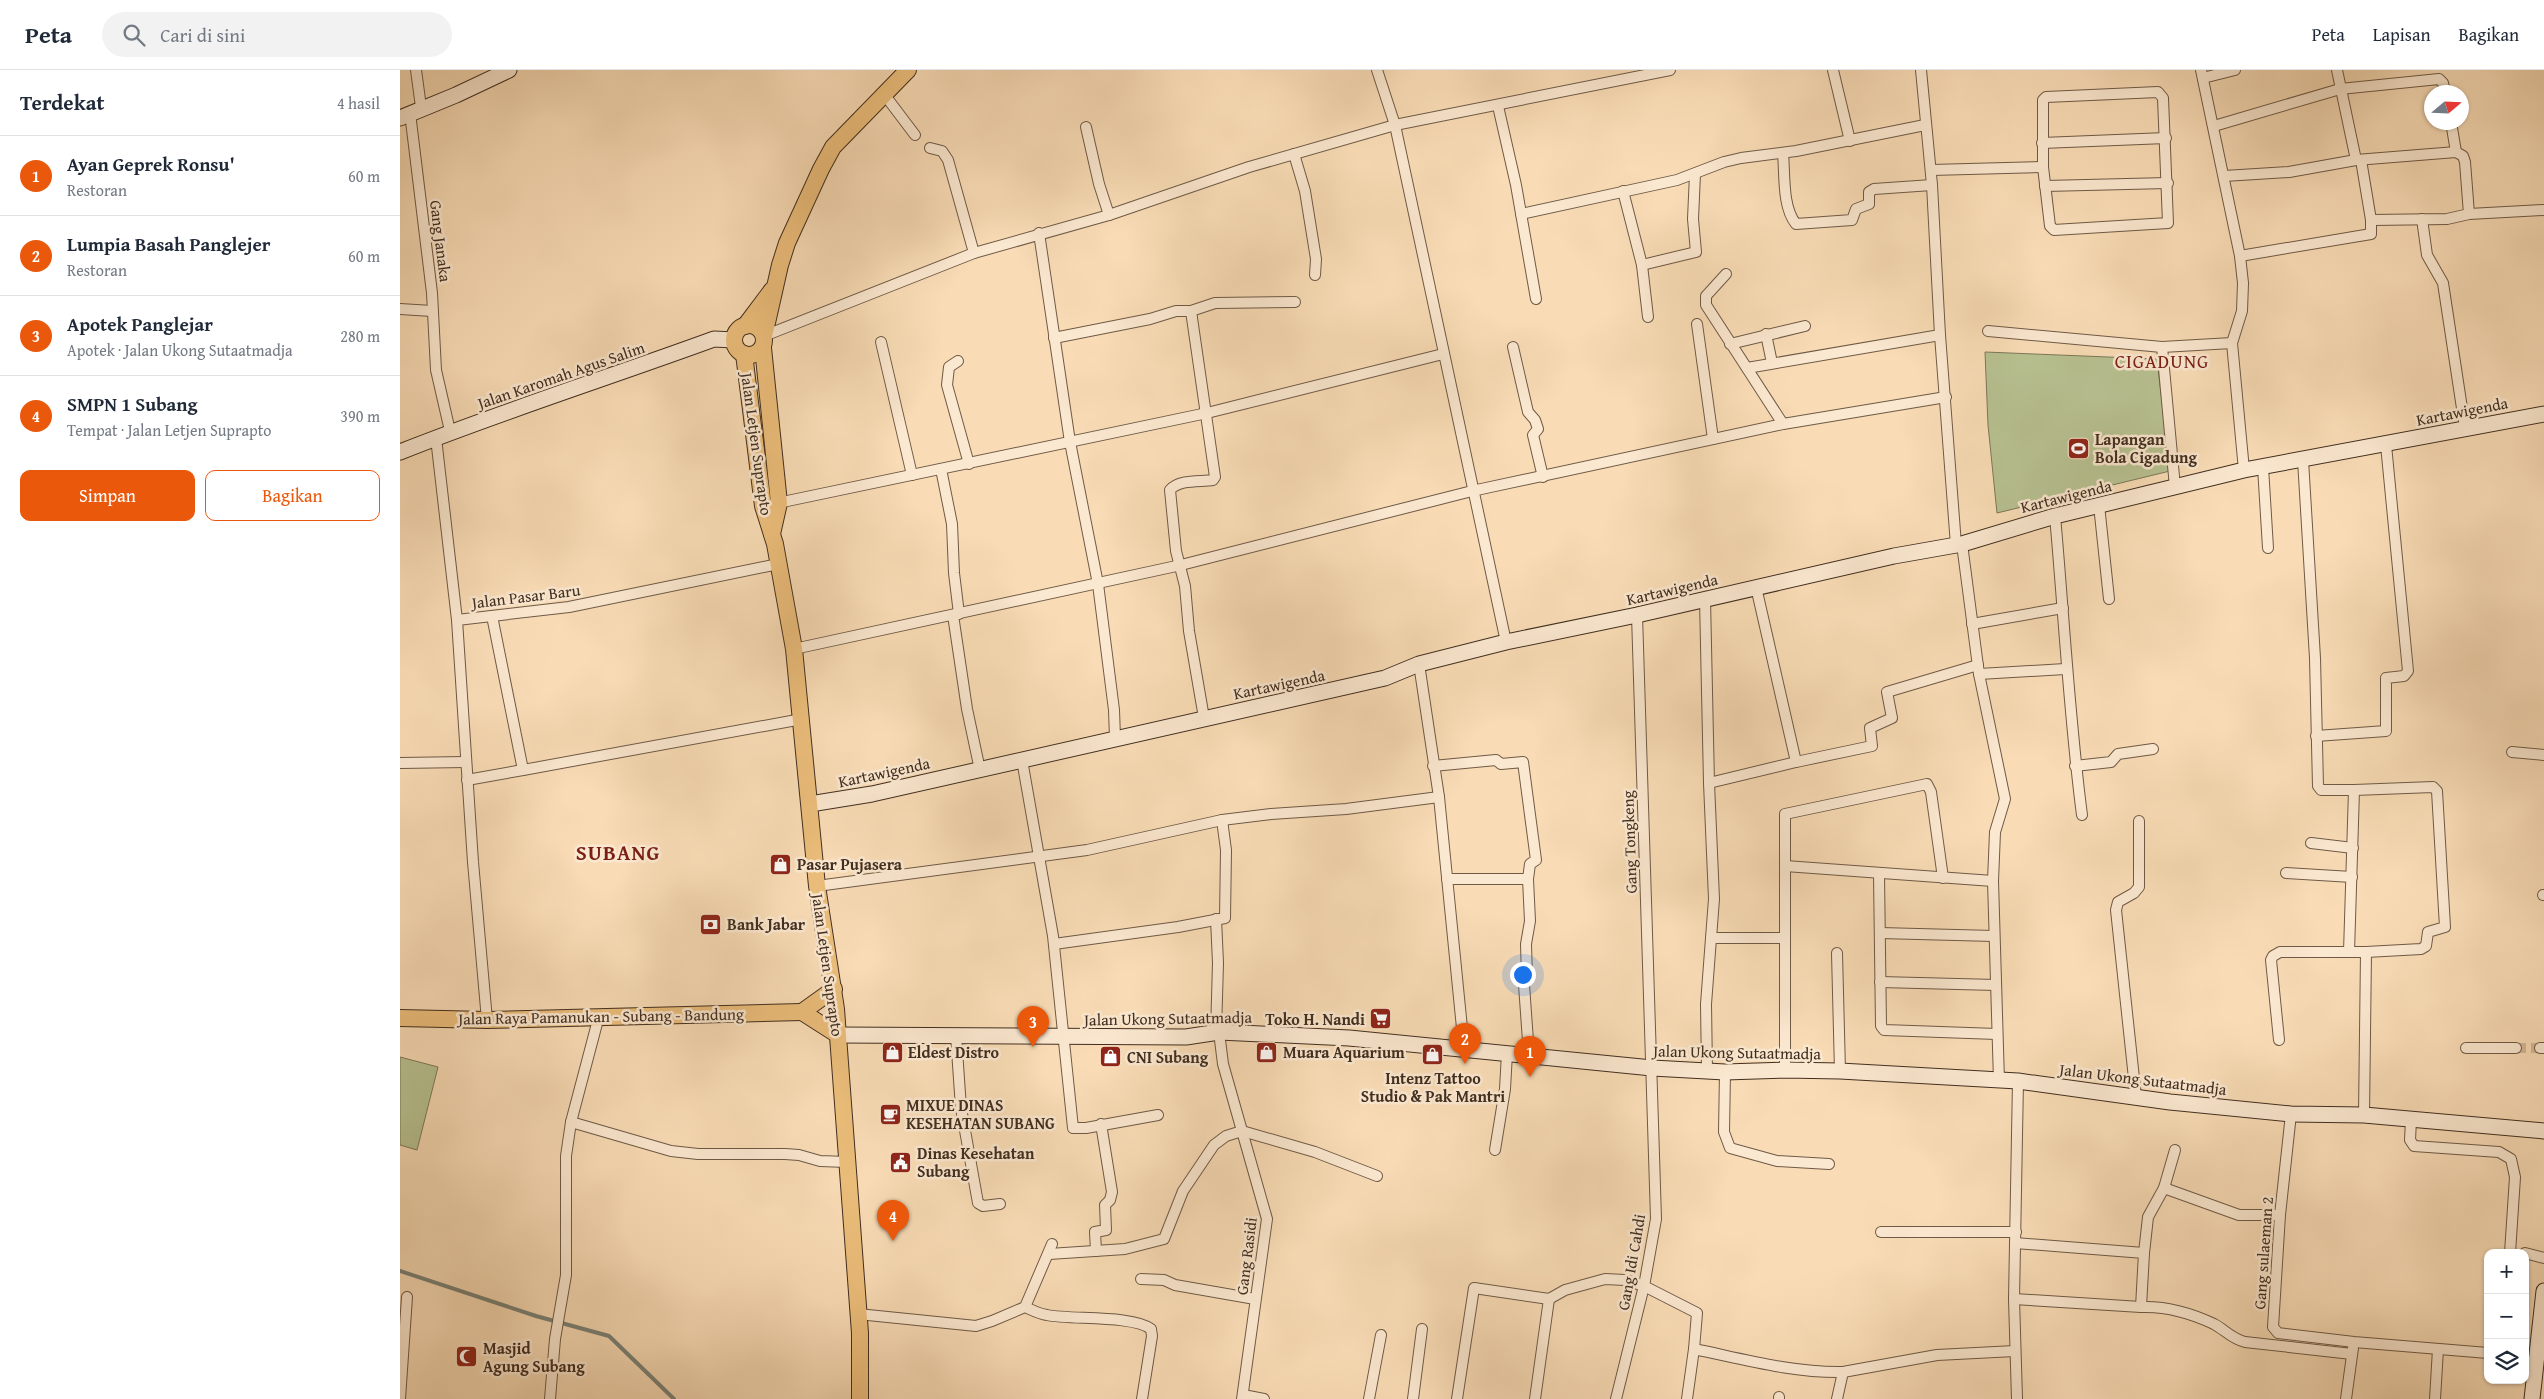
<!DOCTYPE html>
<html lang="id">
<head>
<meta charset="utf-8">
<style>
  :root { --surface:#fff; --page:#f2f2f3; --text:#1f2937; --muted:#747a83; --line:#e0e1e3; --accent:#ea580c }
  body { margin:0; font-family:"Gentium Book Plus",serif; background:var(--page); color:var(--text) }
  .controls { position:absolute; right:15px; bottom:15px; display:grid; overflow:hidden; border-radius:10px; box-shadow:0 1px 4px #0004 }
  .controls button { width:45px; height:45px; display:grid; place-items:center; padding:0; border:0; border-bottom:1px solid var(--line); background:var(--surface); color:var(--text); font:25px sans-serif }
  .compass { position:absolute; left:2024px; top:15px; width:45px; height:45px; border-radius:50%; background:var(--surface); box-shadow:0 1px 4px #0004; rotate:71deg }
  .you { position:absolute; left:1122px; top:904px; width:18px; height:18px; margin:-12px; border:4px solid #fff; border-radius:50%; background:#1a73e8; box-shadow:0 0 0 8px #1a73e833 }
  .badge { display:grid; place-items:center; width:32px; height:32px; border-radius:50%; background:var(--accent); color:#fff; font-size:16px; font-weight:700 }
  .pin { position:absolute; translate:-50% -41px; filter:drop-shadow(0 1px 2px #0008) }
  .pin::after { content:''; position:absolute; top:26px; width:18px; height:15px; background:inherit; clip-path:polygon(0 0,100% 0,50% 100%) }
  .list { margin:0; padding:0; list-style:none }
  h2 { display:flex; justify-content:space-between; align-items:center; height:65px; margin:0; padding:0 20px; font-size:21px }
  h2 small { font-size:16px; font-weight:400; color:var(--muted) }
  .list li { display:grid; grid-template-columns:32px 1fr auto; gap:15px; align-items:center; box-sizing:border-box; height:80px; padding:0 20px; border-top:1px solid var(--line) }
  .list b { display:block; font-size:19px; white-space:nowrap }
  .list p { margin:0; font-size:16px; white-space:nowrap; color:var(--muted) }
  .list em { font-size:16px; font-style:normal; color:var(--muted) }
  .actions { display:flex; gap:10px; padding:15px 20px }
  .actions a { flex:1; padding:11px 0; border:1px solid var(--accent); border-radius:10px; text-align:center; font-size:18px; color:var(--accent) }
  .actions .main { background:var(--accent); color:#fff }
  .icon { flex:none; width:28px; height:28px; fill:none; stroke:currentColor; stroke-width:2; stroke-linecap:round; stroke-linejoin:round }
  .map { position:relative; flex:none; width:2144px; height:1329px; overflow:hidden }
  header { display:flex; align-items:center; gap:30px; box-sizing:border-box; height:70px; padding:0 25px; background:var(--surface); border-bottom:1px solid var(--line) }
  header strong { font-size:24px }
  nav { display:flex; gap:28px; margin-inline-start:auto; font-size:18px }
  .search { width:350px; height:45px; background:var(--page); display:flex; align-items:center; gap:12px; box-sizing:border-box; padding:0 18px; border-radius:28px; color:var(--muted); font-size:19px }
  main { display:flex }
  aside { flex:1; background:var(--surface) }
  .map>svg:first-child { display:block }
  .pitch { fill:#b8c292; stroke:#7c7859 }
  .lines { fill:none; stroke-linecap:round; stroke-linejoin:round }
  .stream { stroke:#798278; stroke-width:4 }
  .street-tunnel { stroke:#d4b998; stroke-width:10; stroke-dasharray:10 5; stroke-linecap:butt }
  .street-casing { stroke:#6f5a46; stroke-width:12 }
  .secondary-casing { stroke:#412e20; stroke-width:17 }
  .primary-casing { stroke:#412e20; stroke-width:18 }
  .street { stroke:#fbe8d0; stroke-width:10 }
  .secondary { stroke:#fbe8d0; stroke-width:15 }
  .primary { stroke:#ecbe7b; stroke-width:16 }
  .labels { text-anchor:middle; stroke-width:5; stroke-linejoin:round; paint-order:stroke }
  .street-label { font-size:16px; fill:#412e20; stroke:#fbe8d0 }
  .poi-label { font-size:16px; font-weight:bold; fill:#412e20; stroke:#fbe8d0; text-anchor:start }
  .quarter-label { font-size:19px; letter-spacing:1px; fill:#7a1f14; stroke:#fbe8d0 }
  .district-label { font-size:21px; font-weight:bold; letter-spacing:1px; fill:#7a1f14; stroke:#fbe8d0 }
</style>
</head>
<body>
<header>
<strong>Peta</strong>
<div class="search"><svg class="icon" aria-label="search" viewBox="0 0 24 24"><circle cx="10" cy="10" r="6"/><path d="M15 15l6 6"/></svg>Cari di sini</div>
<nav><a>Peta</a><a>Lapisan</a><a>Bagikan</a></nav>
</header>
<main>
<aside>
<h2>Terdekat<small>4 hasil</small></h2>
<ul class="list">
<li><span class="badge">1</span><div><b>Ayan Geprek Ronsu'</b><p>Restoran</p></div><em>60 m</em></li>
<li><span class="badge">2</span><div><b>Lumpia Basah Panglejer</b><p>Restoran</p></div><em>60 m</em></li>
<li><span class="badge">3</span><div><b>Apotek Panglejar</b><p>Apotek · Jalan Ukong Sutaatmadja</p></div><em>280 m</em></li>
<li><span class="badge">4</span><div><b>SMPN 1 Subang</b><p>Tempat · Jalan Letjen Suprapto</p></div><em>390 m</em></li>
</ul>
<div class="actions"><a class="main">Simpan</a><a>Bagikan</a></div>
</aside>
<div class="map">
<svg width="2144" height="1329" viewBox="0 0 2144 1329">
  <rect width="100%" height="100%" fill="#f9dcb6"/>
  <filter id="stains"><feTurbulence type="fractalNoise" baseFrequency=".004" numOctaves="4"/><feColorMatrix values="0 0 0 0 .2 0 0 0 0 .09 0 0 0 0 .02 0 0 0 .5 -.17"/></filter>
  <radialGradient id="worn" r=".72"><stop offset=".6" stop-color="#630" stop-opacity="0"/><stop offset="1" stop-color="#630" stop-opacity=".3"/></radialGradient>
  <!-- pitch -->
  <g class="pitch">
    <polygon points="1585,282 1757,289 1770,401 1597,443 1588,355"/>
    <polygon points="0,987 38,997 17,1080 0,1075"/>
  </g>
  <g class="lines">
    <!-- stream -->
    <polyline class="stream" points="0,1201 136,1246 209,1266 274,1329"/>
    <!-- street-tunnel -->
    <polyline class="street-tunnel" points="2116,978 2140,978"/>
    <defs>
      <g id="street">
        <polyline points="16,0 21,37"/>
        <polyline points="977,0 995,55 1106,572"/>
        <polyline points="1433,0 1450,71"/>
        <polyline points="1521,0 1532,115 1540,265 1556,475"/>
        <polyline points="1801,0 1840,186 1843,213 1842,241 1832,273 1844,400"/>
        <polyline points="1937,0 1956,90"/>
        <polyline points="1803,8 1835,0"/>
        <polygon points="1758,22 1763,28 1768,153 1654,160 1650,156 1643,97 1643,30 1646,27"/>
        <polyline points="484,24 515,65"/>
        <polyline points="1098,36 1116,115 1136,229"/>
        <polyline points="10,43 32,223 36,300 50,361"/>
        <polyline points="2051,52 2056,82"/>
        <polyline points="1814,56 1940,19 2039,9 2043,13 2045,22"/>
        <polyline points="686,57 699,114 709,145"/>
        <polyline points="1642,73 1766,68"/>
        <polyline points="530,78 542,81 548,90 574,183"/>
        <path d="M1383,83C1385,104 1382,137 1396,154L1452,150L1456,139L1469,134V122L1474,119L1532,115"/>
        <polyline points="894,84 905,121 916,189 915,205"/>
        <polyline points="1531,100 1643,97"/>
        <polyline points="1824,106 1889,102 1956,90 2056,82 2063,86 2065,92 2069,144 2047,149 1971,150"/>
        <polyline points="1645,116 1768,113"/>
        <polyline points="1223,121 1242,195 1248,247"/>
        <polyline points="1121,144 1277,110 1324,92 1341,88 1396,81 1525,55"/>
        <polyline points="2069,144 2144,140"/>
        <polyline points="2022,149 2027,185 2043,213 2065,358"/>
        <polyline points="639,163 670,372 698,514 714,640 715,668"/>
        <polyline points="1840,186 1971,164 1971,150 1961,90"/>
        <polyline points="1242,195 1296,182 1293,149 1295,104"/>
        <polyline points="1326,204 1306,226 1306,235 1383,354"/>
        <polyline points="0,239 32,241"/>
        <path d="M791,241L815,407L813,410C800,412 779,409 770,420L776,481L785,516L789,561L804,648"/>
        <polyline points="1297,254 1313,369"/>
        <polyline points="1588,261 1762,277 1832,273"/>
        <polyline points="1366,264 1372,293"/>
        <polyline points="364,266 574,183 709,145 849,97 995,55 1270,0"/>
        <polyline points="654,268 750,249 776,241 791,241 815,233 895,232"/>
        <polyline points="481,272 512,405"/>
        <polyline points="1330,274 1405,256"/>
        <polyline points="1113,277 1128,342 1135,350 1138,359 1133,365 1143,407"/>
        <polyline points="1762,277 1775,417"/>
        <polyline points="558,291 549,297 547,315 569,394"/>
        <polyline points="1347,298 1540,265"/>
        <polyline points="36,368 57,550 169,537 378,494"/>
        <polyline points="1903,390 1915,588 1918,716 1921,720 1954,720 1949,882 1966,882 1964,1045"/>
        <polyline points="1863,397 1868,478"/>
        <polyline points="541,399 552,454 554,503 559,544"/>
        <polyline points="373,434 807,343 1043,284"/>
        <polyline points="1699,435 1709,529"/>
        <path d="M1655,446C1664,546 1669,646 1682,745"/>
        <polyline points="1562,474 1579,604 1605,729 1595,762 1593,811 1599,1011"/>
        <polyline points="1356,517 1396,692 1472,676 1470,658 1492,648 1487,622 1578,595"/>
        <polyline points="1305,529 1309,713 1314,829 1306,934 1307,1001"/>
        <polyline points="553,545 567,639 580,700"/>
        <polyline points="92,546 123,700 402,649"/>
        <polyline points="57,550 73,792 87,950"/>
        <polyline points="1572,554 1663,538"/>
        <polyline points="394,579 781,495 1072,421 1383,354 1546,327"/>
        <polyline points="1019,594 1039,727 1064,978"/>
        <polyline points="1579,604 1665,599"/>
        <polyline points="1916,666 1986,661 1986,608 2004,606 2008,601 1986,375"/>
        <polyline points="2112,682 2144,685"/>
        <polyline points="622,690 653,866 673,1058 686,1058 758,1045"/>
        <polyline points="0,693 66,692"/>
        <polyline points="1033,696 1096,690 1101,694 1123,692 1136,790 1130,794 1128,809 1130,851 1126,874 1127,908 1124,915 1129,985"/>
        <polyline points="1675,696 1711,692 1718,684 1753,679"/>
        <polyline points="67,710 123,700"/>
        <polyline points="1309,713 1396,692"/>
        <polyline points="1954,720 2033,717 2037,721 2045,857 2028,862 2026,876 2021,879 1966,882"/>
        <polyline points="1911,773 1953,778"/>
        <polyline points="1385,796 1593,811"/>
        <polyline points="1886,803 1952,807"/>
        <polyline points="1479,804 1481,956 1484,960 1597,964"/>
        <polyline points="1047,809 1128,809"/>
        <polyline points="417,816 687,780 822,750 871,744 946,739 1039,727"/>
        <polyline points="2143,825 2144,825"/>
        <polyline points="1480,863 1594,866"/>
        <polyline points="1311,868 1385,868"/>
        <polyline points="654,874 778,857 825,848 826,780 822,750"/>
        <polyline points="1437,883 1440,1001"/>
        <polyline points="1480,912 1596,915"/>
        <polyline points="819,962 823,994 867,1149 842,1329"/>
        <polyline points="816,963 818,893 816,849"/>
        <polyline points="556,966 561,1038 578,1133 583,1136 600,1134"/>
        <polyline points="1879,970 1871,890 1873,886 1880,882 1949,882"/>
        <polyline points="2066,978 2116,978"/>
        <polyline points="2140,978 2144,978"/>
        <polyline points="1385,1000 1385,744 1527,714 1531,722 1543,808"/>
        <polyline points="1325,1002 1324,1062 1330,1078 1377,1091 1429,1094"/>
        <polyline points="1736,1027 1716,840 1718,832 1734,823 1739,817 1739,751"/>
        <polyline points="1891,1044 1880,1145 1873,1257 1878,1263 1954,1272 2088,1283"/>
        <polyline points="2011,1050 2010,1070 2014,1076 2099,1082 2111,1089 2115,1107 2110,1183"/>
        <polyline points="171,1052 199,946"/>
        <polyline points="1095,1080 1105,1019 1107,983"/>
        <polyline points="1764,1118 1775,1080"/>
        <polyline points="1481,1162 1616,1162"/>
        <polyline points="1615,1173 1744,1183 1741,1237"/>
        <polyline points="696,1181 695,1162 706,1160 705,1135 710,1130 712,1122 701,1054"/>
        <polyline points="1744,1183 1748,1147 1764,1118 1839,1145 1880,1145"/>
        <polyline points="2125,1183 2144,1188"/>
        <polyline points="649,1184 725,1179 764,1169 783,1121 814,1075 826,1066 842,1061 915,1082 977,1106"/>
        <polyline points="741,1209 764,1210 775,1215 855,1229"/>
        <path d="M1614,1229L1741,1237C1766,1236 1791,1243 1814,1254C1825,1260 1832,1269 1845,1272L1952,1284"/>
        <path d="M625,1237C632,1240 639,1244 647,1245C671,1250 733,1245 751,1259L752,1266L742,1329"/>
        <polyline points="458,1244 576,1256 592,1251 625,1237 652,1174"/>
        <polyline points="2125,1290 2136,1293"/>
        <polyline points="843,1325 864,1329"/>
        <polyline points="0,1329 7,1227"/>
        <polyline points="150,1329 155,1269 166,1205 166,1086 171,1052 271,1081 298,1084 385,1084 399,1085 420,1091 447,1092"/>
        <polyline points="969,1329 981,1265"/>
        <polyline points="1013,1329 1022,1259"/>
        <path d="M1057,1329L1074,1218L1149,1229L1165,1220L1205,1209L1225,1210L1244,1216L1297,1243L1294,1279C1343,1289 1393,1303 1443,1302L1537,1285L1615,1281"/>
        <polyline points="1135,1329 1149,1229"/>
        <polyline points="1216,1329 1244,1216 1256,1149 1237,545"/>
        <polyline points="1287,1329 1294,1279"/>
        <polyline points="1379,1329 1379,1327"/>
        <polyline points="1437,1329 1443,1302"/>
        <polyline points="1617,1329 1614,1229 1618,1011"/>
        <polyline points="1946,1329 1953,1278"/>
        <polyline points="2035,1329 2038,1279"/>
      </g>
      <g id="secondary">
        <polyline points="0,48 56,25 109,0"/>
        <path d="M0,382C103,341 210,307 314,269L334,270"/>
        <polyline points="410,734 472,724 985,608 1019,594 1106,572 1237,545 1494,486 1562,474 1655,446 1844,400 2144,344"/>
        <polyline points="438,965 786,967 819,962 949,968 1252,998 1325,1002 1385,1000 1440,1001 1618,1011 1770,1032 1891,1044 1964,1045 2144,1061"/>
        <polyline points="2132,1329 2144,1221"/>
      </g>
      <g id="primary">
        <circle cx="349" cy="270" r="15"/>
        <polyline points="345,256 372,220"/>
        <polyline points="364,266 380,195 387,173 421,99 433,77 508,0"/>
        <polyline points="363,278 379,433 372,464"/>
        <polyline points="344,284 363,436 375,474 394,579 417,816 436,939 460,1263 460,1329"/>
        <polyline points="402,942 438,965"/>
        <polyline points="402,942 434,919"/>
        <polyline points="0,948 87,950 402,942"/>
      </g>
    </defs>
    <!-- street casing -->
    <use href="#street" class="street-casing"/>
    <!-- secondary casing -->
    <use href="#secondary" class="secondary-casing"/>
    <!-- primary casing -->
    <use href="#primary" class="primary-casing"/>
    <!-- street -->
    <use href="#street" class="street"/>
    <!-- secondary -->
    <use href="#secondary" class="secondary"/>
    <!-- primary -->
    <use href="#primary" class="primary"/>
  </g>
  <!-- icons -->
  <defs>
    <symbol id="stadium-square" viewBox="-11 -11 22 22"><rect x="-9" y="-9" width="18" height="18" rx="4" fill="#8f2418" stroke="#fbe8d0"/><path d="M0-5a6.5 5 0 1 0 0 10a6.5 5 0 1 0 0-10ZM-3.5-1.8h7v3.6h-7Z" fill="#fff"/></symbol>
    <symbol id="shop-square" viewBox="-11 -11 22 22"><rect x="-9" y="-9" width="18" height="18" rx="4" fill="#8f2418" stroke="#fbe8d0"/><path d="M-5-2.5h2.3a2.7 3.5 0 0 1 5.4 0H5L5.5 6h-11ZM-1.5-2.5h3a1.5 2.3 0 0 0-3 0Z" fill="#fff"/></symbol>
    <symbol id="bank-square" viewBox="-11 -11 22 22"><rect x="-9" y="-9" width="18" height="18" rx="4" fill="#8f2418" stroke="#fbe8d0"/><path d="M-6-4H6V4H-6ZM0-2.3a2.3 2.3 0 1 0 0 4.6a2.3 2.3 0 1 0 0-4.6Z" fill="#fff"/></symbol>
    <symbol id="supermarket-square" viewBox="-11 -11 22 22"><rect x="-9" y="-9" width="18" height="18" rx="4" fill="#8f2418" stroke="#fbe8d0"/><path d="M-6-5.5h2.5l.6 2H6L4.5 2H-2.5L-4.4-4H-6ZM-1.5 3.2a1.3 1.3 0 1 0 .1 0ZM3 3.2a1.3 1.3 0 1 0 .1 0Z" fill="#fff"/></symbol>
    <symbol id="cafe-square" viewBox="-11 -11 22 22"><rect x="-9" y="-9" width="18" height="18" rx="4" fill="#8f2418" stroke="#fbe8d0"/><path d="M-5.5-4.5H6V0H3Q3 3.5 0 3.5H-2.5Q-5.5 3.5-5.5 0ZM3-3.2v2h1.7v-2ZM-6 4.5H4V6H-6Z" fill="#fff"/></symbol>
    <symbol id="civic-square" viewBox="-11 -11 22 22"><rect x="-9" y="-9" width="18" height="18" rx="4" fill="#8f2418" stroke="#fbe8d0"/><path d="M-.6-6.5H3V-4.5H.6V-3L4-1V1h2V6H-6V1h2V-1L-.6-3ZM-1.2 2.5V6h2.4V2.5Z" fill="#fff"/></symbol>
    <symbol id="mosque-square" viewBox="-11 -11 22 22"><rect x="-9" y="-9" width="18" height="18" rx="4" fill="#8f2418" stroke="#fbe8d0"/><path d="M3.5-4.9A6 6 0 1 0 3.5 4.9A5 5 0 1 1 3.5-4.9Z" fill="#fff"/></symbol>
  </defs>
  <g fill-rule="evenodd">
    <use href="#stadium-square" x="1666" y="366" width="25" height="25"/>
    <use href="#shop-square" x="368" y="782" width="25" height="25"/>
    <use href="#bank-square" x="298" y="842" width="25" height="25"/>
    <use href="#supermarket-square" x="968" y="936" width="25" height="25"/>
    <use href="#shop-square" x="480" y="970" width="25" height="25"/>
    <use href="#shop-square" x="854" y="970" width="25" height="25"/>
    <use href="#shop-square" x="1020" y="972" width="25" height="25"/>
    <use href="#shop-square" x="698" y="974" width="25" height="25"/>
    <use href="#cafe-square" x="478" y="1032" width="25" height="25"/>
    <use href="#civic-square" x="488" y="1080" width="25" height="25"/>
    <use href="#mosque-square" x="54" y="1274" width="25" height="25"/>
  </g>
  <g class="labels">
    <!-- street labels -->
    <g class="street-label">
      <text transform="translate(41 171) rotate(83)" y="6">Gang Janaka</text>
      <text transform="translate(161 305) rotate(-19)" y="6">Jalan Karomah Agus Salim</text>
      <text transform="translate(2062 341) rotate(-11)" y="6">Kartawigenda</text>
      <text transform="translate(357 374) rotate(82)" y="6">Jalan Letjen Suprapto</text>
      <text transform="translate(1666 426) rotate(-14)" y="6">Kartawigenda</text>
      <text transform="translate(1272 519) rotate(-13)" y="6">Kartawigenda</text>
      <text transform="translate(126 526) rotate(-7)" y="6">Jalan Pasar Baru</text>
      <text transform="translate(879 614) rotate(-12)" y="6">Kartawigenda</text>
      <text transform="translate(484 702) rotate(-12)" y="6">Kartawigenda</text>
      <text transform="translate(1229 772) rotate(-92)" y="6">Gang Tongkeng</text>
      <text transform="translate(428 895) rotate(82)" y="6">Jalan Letjen Suprapto</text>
      <text transform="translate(201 946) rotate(-1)" y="6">Jalan Raya Pamanukan - Subang - Bandung</text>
      <text transform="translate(768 948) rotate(-1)" y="6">Jalan Ukong Sutaatmadja</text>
      <text transform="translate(1337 982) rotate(1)" y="6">Jalan Ukong Sutaatmadja</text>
      <text transform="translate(1743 1009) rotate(7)" y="6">Jalan Ukong Sutaatmadja</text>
      <text transform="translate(1863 1183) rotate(-86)" y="6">Gang sulaeman 2</text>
      <text transform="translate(846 1186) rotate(-83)" y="6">Gang Rasidi</text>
      <text transform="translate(1231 1192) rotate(-80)" y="6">Gang Idi Cahdi</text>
    </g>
    <!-- poi labels -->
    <g class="poi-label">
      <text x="1695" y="375">Lapangan<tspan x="1695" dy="18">Bola Cigadung</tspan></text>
      <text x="397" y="800">Pasar Pujasera</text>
      <text x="327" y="860">Bank Jabar</text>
      <text x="965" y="955" text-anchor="end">Toko H. Nandi</text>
      <text x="508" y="988">Eldest Distro</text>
      <text x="883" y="988">Muara Aquarium</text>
      <text x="727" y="993">CNI Subang</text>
      <text x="1033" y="1014" text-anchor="middle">Intenz Tattoo<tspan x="1033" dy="18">Studio &amp; Pak Mantri</tspan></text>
      <text x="506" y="1041">MIXUE DINAS<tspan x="506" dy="18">KESEHATAN SUBANG</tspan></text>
      <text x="517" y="1089">Dinas Kesehatan<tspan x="517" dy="18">Subang</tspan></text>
      <text x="83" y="1284">Masjid<tspan x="83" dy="18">Agung Subang</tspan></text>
    </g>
    <!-- quarter labels -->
    <g class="quarter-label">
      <text x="1762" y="298">CIGADUNG</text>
    </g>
    <!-- district labels -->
    <g class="district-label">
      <text x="218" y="790">SUBANG</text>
    </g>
  </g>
  <rect width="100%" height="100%" filter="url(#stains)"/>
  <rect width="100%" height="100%" fill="url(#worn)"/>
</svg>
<div class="controls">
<button>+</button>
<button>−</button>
<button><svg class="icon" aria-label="layers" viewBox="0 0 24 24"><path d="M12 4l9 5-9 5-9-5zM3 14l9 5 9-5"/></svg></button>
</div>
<svg class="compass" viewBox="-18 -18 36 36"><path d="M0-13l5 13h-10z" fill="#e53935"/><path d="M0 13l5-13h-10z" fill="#747a83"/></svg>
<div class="you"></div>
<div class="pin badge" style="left:1130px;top:1007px">1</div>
<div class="pin badge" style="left:1065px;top:994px">2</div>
<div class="pin badge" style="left:633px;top:977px">3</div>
<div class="pin badge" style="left:493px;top:1171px">4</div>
</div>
</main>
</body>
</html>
